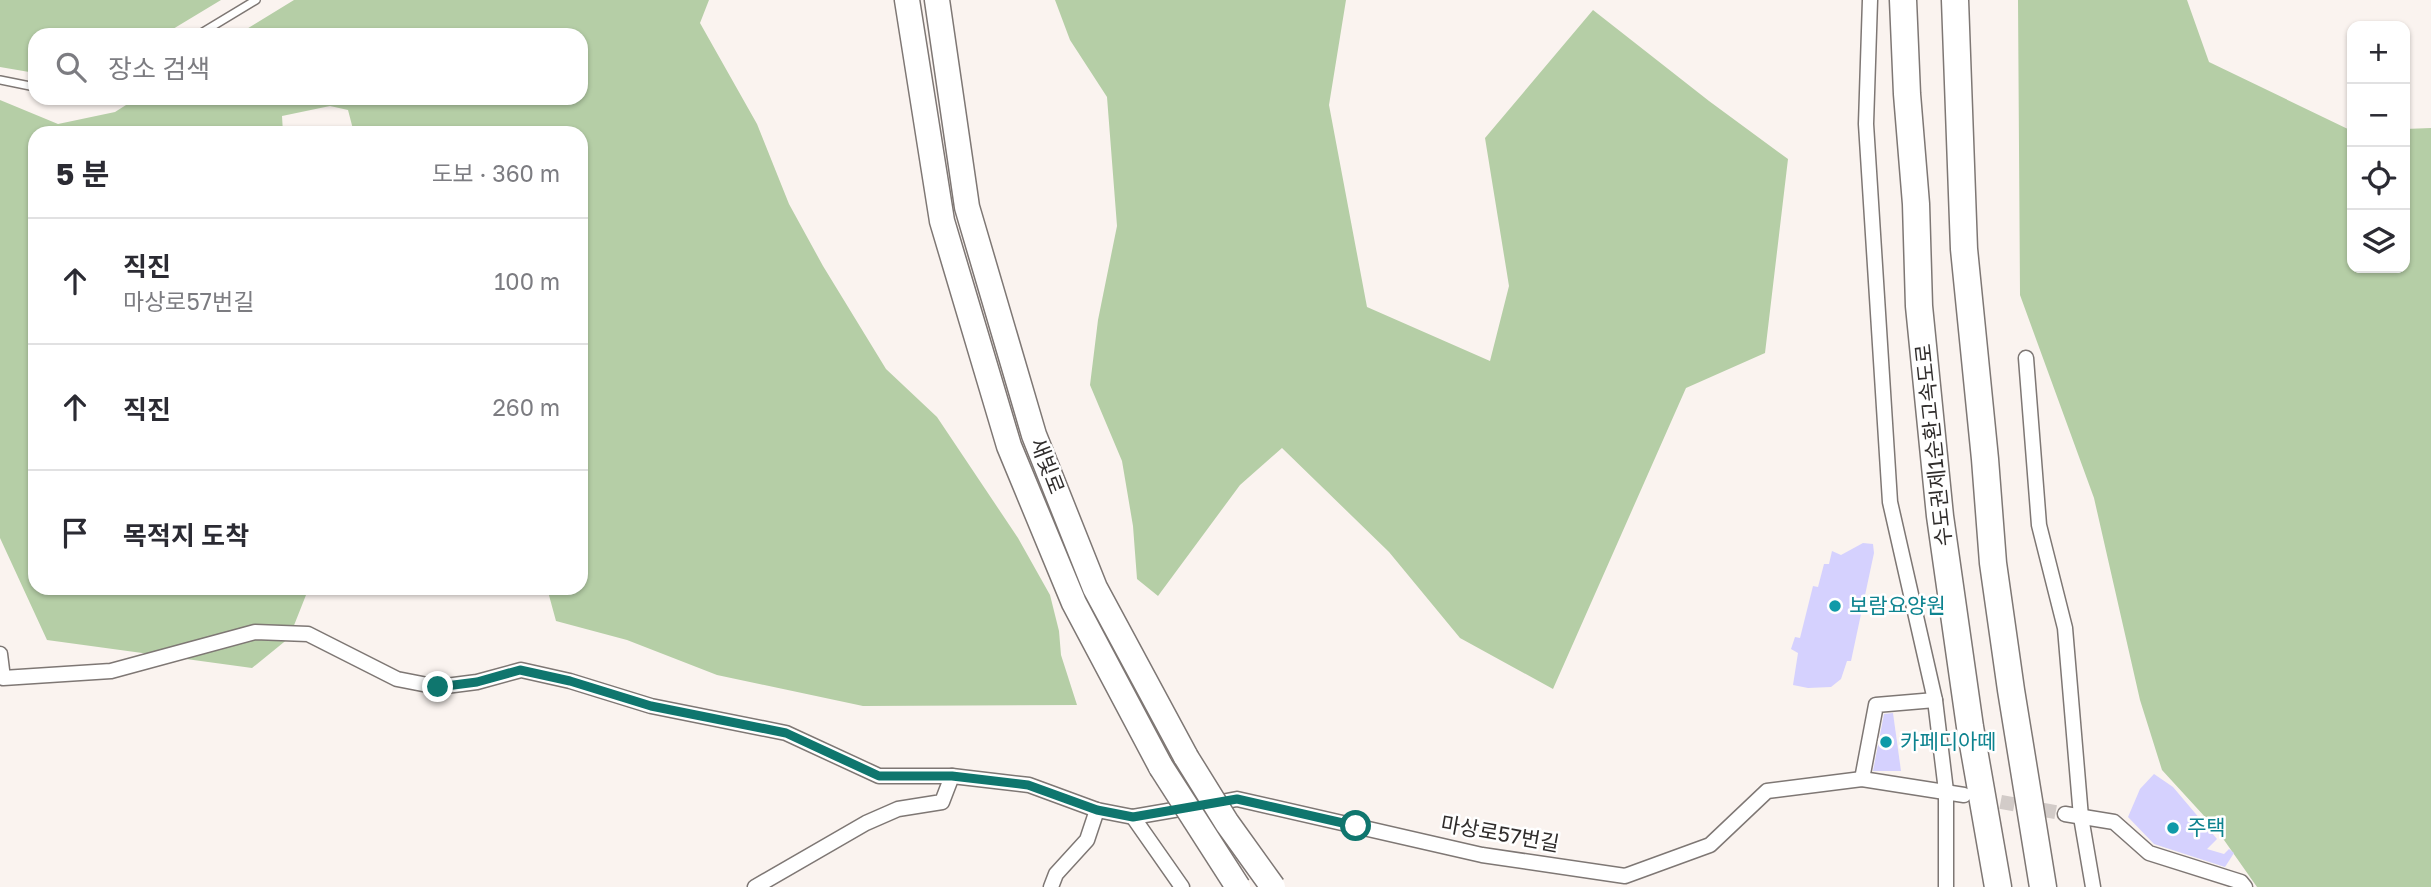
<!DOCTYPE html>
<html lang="ko">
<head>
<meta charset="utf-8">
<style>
  :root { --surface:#fff; --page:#f7f7f7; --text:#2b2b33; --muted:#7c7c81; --line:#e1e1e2 }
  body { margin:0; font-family:"Golos Text","Noto Sans KR",sans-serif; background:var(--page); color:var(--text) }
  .controls { position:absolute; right:21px; top:21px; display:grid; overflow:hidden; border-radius:14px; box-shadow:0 2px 5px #0004 }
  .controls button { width:63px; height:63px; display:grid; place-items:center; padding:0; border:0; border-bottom:2px solid var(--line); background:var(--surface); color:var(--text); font:35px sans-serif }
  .stop { position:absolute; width:21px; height:21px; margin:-16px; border:5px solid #0f766e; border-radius:50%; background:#fff }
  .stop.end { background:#0f766e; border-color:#fff; box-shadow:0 2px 7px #0008 }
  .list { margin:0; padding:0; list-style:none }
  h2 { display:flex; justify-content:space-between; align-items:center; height:91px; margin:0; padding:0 28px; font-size:30px }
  h2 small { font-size:23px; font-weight:400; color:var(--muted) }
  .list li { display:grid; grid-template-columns:46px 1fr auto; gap:21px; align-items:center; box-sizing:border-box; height:126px; padding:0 28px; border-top:2px solid var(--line) }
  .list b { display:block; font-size:26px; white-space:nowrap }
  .list p { margin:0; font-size:23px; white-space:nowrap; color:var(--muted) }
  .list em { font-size:23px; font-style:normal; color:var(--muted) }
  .icon { flex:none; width:38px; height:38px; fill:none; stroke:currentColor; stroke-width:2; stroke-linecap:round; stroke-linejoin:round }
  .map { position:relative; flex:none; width:2431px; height:887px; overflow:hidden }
  .search { position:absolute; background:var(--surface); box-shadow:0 2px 5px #0004; left:28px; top:28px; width:560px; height:77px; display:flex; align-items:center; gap:18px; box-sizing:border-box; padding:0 24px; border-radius:21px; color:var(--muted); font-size:26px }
  .panel { position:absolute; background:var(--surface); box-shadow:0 2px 5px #0004; left:28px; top:126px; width:560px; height:469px; border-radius:21px }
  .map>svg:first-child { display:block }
  .forest { fill:#b5cea6 }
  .building { fill:#d5d1fe }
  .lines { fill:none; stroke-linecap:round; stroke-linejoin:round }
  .minor-tunnel { stroke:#d2cbc8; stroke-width:14; stroke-dasharray:14 7; stroke-linecap:butt }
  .service-casing { stroke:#7e7774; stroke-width:10 }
  .minor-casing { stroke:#7e7774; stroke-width:17 }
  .trunk-casing { stroke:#7e7774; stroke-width:27 }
  .motorway-casing { stroke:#7e7774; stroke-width:29 }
  .service { stroke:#fff; stroke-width:7 }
  .minor { stroke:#fff; stroke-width:14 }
  .trunk { stroke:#fff; stroke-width:24 }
  .motorway { stroke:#fff; stroke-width:26 }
  .trunk-bridge-casing { stroke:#7e7774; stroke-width:27; stroke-linecap:butt }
  .trunk-bridge { stroke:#fff; stroke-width:24 }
  .route { stroke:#0f766e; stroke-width:9 }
  .culture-dot { fill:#0f9aa8; stroke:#fff; stroke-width:2.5 }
  .labels { text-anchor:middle; stroke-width:5; stroke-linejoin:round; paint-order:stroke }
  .street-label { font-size:21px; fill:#302d2c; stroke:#fff }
  .culture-label { font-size:21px; fill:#0d838f; stroke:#fff; text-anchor:start }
</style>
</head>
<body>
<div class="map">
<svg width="2431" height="887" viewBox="0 0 2431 887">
  <rect width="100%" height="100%" fill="#faf3ef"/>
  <!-- forest -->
  <g class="forest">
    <polygon points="0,0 221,0 163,35 35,35 35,73 0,67"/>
    <polygon points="294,0 709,0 700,23 757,124 789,204 823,266 886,369 937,417 1018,538 1050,595 1059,631 1061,655 1077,705 863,706 717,675 627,640 556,621 547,588 581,588 581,133 354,133 348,110 330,106 282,116 283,133 35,133 35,588 306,588 306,595 289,638 252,668 47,640 0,538 0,100 58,124 115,112 137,98 581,98 581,35 237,35"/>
    <polygon points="1055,0 1346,0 1329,105 1367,307 1490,361 1509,286 1485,138 1593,10 1709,101 1788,159 1765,353 1686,388 1553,689 1460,638 1389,552 1282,448 1240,485 1158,596 1137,579 1133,526 1122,461 1090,385 1098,320 1117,226 1107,97 1070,40"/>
    <polygon points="2018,0 2187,0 2209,62 2352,131 2352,268 2405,268 2405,129 2431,128 2431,887 2257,887 2217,830 2162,770 2140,700 2094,498 2020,295"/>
  </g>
  <!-- building -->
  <g class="building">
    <polygon points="1863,543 1873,544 1874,553 1851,661 1847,661 1841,679 1831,687 1808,688 1793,685 1798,653 1791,649 1795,637 1800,638 1813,586 1818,587 1824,564 1829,564 1832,551 1841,555"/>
    <polygon points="1893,713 1901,771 1873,771 1884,714"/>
    <polygon points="2154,774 2173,787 2217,839 2207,849 2224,854 2229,849 2234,853 2225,867 2154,844 2128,817 2140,789"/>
  </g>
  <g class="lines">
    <!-- minor-tunnel -->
    <polyline class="minor-tunnel" points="1980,798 2065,814"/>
    <defs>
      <g id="service">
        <polyline points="198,35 256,0"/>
        <polyline points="0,80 35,87"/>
      </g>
      <g id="minor">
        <polyline points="1870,0 1866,124 1890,502 1935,700 1946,791 1946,887"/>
        <polyline points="2026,358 2039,525 2065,628 2081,817 2093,887"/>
        <polyline points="0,654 3,678 111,671 255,632 308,634 397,679 438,687 477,682 521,670 570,681 651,706 786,733 879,776 952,776 1029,785 1097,810 1133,817 1191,807"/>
        <polyline points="1862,779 1876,705 1935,700"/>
        <polyline points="1211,804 1237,799 1482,855 1625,876 1710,845 1767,791 1862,779 1964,795"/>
        <polyline points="2065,814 2114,822 2149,853 2241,882 2245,887"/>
        <polyline points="1133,817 1182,887"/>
        <polyline points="755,887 866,823 898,809 942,802 952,776"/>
        <polyline points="1051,887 1056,874 1087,840 1097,810"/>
      </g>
      <g id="trunk">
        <polyline points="907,0 942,221 1009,446 1074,603 1161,767"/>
        <polyline points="937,0 967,207 1034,435 1095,588 1186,757"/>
      </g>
      <g id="motorway">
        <polyline points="1903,0 1907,94 1916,204 1919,306 1940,516 1970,727 1998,887"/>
        <polyline points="1955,0 1964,249 1985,459 1993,563 2011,690 2043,887"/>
      </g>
    </defs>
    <!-- service casing -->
    <use href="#service" class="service-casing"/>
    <!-- minor casing -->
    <use href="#minor" class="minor-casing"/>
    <!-- trunk casing -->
    <use href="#trunk" class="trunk-casing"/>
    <!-- motorway casing -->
    <use href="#motorway" class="motorway-casing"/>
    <!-- service -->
    <use href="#service" class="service"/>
    <!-- minor -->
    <use href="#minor" class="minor"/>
    <!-- trunk -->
    <use href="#trunk" class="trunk"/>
    <!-- motorway -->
    <use href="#motorway" class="motorway"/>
    <defs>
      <g id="trunk-bridge">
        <polyline points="1186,757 1227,823 1273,887"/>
        <polyline points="1161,767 1238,887"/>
      </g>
    </defs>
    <!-- trunk-bridge casing -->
    <use href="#trunk-bridge" class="trunk-bridge-casing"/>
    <!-- trunk-bridge -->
    <use href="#trunk-bridge" class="trunk-bridge"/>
  </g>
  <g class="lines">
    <!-- route -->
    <polyline class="route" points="438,687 477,682 520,670 570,681 651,706 786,733 879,776 952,776 1028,785 1097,810 1133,817 1237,799 1356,826"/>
  </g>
  <!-- markers -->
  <g class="culture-dot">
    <circle cx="1835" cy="606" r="7"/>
    <circle cx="1886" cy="742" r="7"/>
    <circle cx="2173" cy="828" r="7"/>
  </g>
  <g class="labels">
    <!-- street labels -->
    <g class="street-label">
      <text transform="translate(1934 445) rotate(-96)" y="7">수도권제1순환고속도로</text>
      <text transform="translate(1047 466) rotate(69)" y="7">새빛로</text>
      <text transform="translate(1500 834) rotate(10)" y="7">마상로57번길</text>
    </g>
    <!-- culture labels -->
    <g class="culture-label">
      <text x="1849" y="613">보람요양원</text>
      <text x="1900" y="749">카페디아떼</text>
      <text x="2187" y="835">주택</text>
    </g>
  </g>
</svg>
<div class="controls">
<button>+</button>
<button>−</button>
<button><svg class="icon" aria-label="locate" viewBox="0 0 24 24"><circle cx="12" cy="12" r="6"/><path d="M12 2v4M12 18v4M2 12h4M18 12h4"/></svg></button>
<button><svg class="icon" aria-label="layers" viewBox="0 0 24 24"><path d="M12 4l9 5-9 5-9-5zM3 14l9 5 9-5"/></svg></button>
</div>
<div class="stop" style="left:1356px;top:826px"></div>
<div class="stop end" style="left:438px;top:687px"></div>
<div class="search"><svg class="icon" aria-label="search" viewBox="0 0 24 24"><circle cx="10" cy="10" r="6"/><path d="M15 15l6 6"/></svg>장소 검색</div>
<section class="panel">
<h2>5 분<small>도보 · 360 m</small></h2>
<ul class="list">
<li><svg class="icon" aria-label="ahead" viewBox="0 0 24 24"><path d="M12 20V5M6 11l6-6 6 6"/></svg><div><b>직진</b><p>마상로57번길</p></div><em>100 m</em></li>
<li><svg class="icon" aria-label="ahead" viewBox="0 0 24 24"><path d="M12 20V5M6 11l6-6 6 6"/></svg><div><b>직진</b></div><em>260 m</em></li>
<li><svg class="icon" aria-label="arrive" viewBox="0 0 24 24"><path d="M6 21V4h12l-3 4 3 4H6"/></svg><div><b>목적지 도착</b></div></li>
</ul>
</section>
</div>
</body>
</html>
